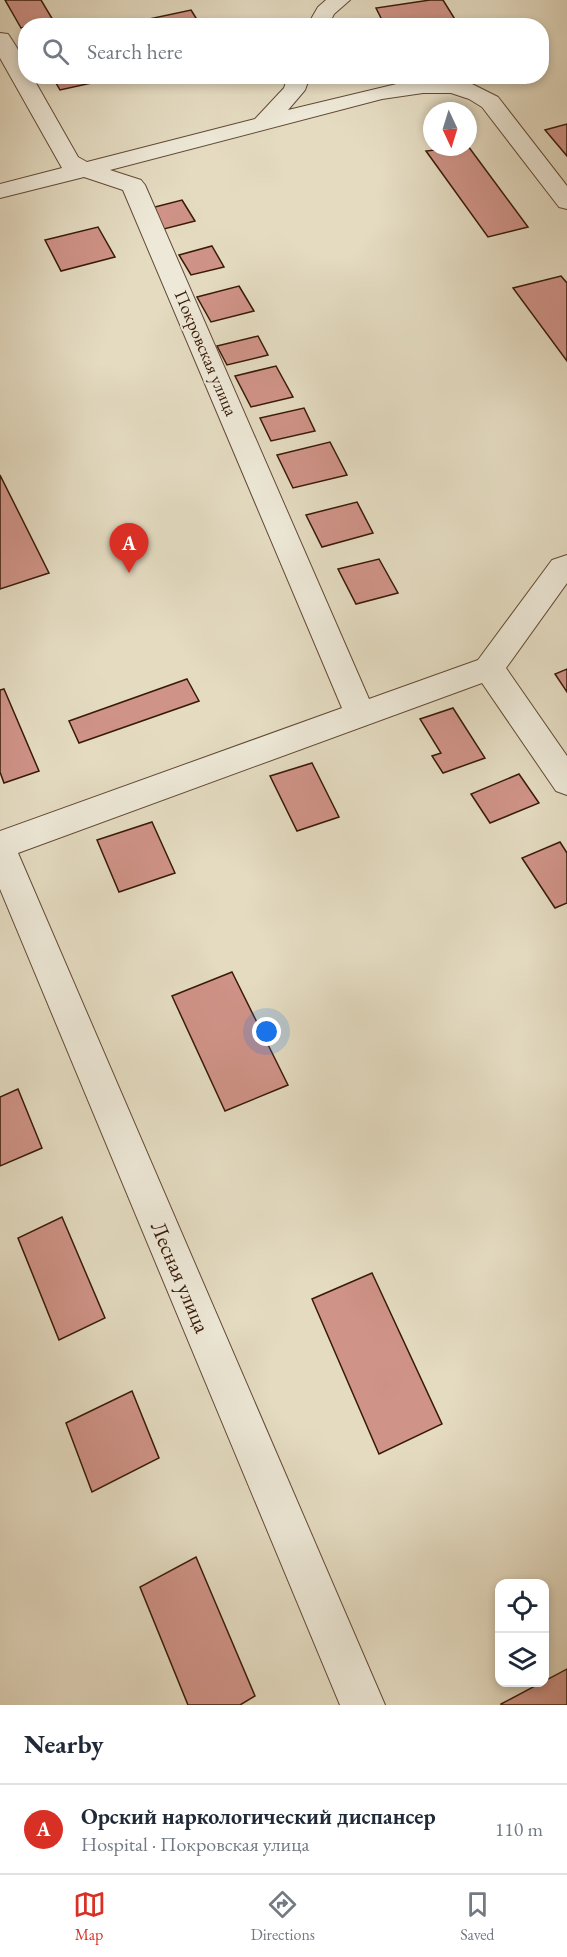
<!DOCTYPE html>
<html lang="en">
<head>
<meta charset="utf-8">
<style>
  :root { --surface:#fff; --page:#f6f6f7; --text:#1f2937; --muted:#747a83; --line:#e0e1e3; --accent:#d93025 }
  body { margin:0; font-family:"EB Garamond",serif; background:var(--page); color:var(--text) }
  .controls { position:absolute; right:18px; bottom:18px; display:grid; overflow:hidden; border-radius:12px; box-shadow:0 3px 9px #0003 }
  .controls button { width:54px; height:54px; display:grid; place-items:center; padding:0; border:0; border-bottom:2px solid var(--line); background:var(--surface); color:var(--text); font:30px sans-serif }
  .compass { position:absolute; left:423px; top:102px; width:54px; height:54px; border-radius:50%; background:var(--surface); box-shadow:0 3px 9px #0003; rotate:176deg }
  .you { position:absolute; left:267px; top:1032px; width:21px; height:21px; margin:-15px; border:4px solid #fff; border-radius:50%; background:#1a73e8; box-shadow:0 0 0 9px #1a73e833 }
  .badge { display:grid; place-items:center; width:39px; height:39px; border-radius:50%; background:var(--accent); color:#fff; font-size:20px; font-weight:700 }
  .pin { position:absolute; translate:-50% -50px; filter:drop-shadow(0 2px 3px #0008) }
  .pin::after { content:''; position:absolute; top:32px; width:21px; height:18px; background:inherit; clip-path:polygon(0 0,100% 0,50% 100%) }
  .list { margin:0; padding:0; list-style:none }
  h2 { display:flex; justify-content:space-between; align-items:center; height:78px; margin:0; padding:0 24px; font-size:26px }
  h2 small { font-size:20px; font-weight:400; color:var(--muted) }
  .list li { display:grid; grid-template-columns:39px 1fr auto; gap:18px; align-items:center; box-sizing:border-box; height:90px; padding:0 24px; border-top:2px solid var(--line) }
  .list b { display:block; font-size:22px; white-space:nowrap }
  .list p { margin:0; font-size:20px; white-space:nowrap; color:var(--muted) }
  .list em { font-size:20px; font-style:normal; color:var(--muted) }
  .icon { flex:none; width:33px; height:33px; fill:none; stroke:currentColor; stroke-width:2; stroke-linecap:round; stroke-linejoin:round }
  .map { position:relative; flex:none; width:567px; height:1705px; overflow:hidden }
  .search { position:absolute; background:var(--surface); box-shadow:0 3px 9px #0003; left:18px; right:18px; top:18px; height:66px; display:flex; align-items:center; gap:15px; box-sizing:border-box; padding:0 21px; border-radius:24px; color:var(--muted); font-size:22px }
  .sheet { height:168px; background:var(--surface) }
  nav { display:flex; justify-content:space-around; align-items:center; box-sizing:border-box; height:84px; border-top:2px solid var(--line); background:var(--surface); font-size:16px; color:var(--muted) }
  nav a { display:grid; justify-items:center; gap:3px }
  nav .on { color:var(--accent) }
  .map>svg:first-child { display:block }
  .building { fill:#cf9387; stroke:#381a08; stroke-width:1.5 }
  .lines { fill:none; stroke-linecap:round; stroke-linejoin:round }
  .minor-casing { stroke:#634a36; stroke-width:2 }
  .minor { fill:#ede8d7; fill-rule:evenodd }
  .labels { text-anchor:middle; stroke-width:4.5; stroke-linejoin:round; paint-order:stroke }
  .far-street-label { font-size:18px; fill:#381a08; stroke:#ede8d7 }
  .street-label { font-size:22px; fill:#381a08; stroke:#ede8d7 }
</style>
</head>
<body>
<div class="map">
<svg width="567" height="1705" viewBox="0 0 567 1705">
  <rect width="100%" height="100%" fill="#e4dbc1"/>
  <filter id="stains"><feTurbulence type="fractalNoise" baseFrequency=".00333" numOctaves="4"/><feColorMatrix values="0 0 0 0 .2 0 0 0 0 .09 0 0 0 0 .02 0 0 0 .5 -.17"/></filter>
  <radialGradient id="worn" r=".72"><stop offset=".6" stop-color="#630" stop-opacity="0"/><stop offset="1" stop-color="#630" stop-opacity=".3"/></radialGradient>
  <!-- building -->
  <g class="building">
    <polygon points="5,0 41,0 53,20 21,28"/>
    <polygon points="430,0 443,0 456,21 424,26 385,26 376,8"/>
    <polygon points="191,10 201,26 153,26 149,19"/>
    <polygon points="52,76 92,76 96,82 60,90"/>
    <polygon points="567,124 567,156 545,130"/>
    <polygon points="468,146 528,227 488,237 426,151"/>
    <polygon points="182,200 195,221 164,229 151,208"/>
    <polygon points="98,227 115,257 61,271 45,240"/>
    <polygon points="212,246 224,267 191,275 179,255"/>
    <polygon points="561,276 567,283 567,361 513,288"/>
    <polygon points="239,286 254,311 211,322 197,297"/>
    <polygon points="258,336 268,355 227,365 217,346"/>
    <polygon points="276,366 293,397 251,407 235,376"/>
    <polygon points="304,408 315,431 271,441 260,418"/>
    <polygon points="330,442 347,475 293,488 277,455"/>
    <polygon points="0,475 49,573 0,589"/>
    <polygon points="357,502 373,533 322,547 306,515"/>
    <polygon points="379,559 398,593 356,604 338,569"/>
    <polygon points="567,669 567,692 555,674"/>
    <polygon points="187,679 199,701 79,743 69,721"/>
    <polygon points="4,689 39,771 4,783 0,772 0,690"/>
    <polygon points="453,708 485,758 443,773 432,756 441,753 420,719"/>
    <polygon points="312,763 339,817 297,831 270,776"/>
    <polygon points="519,774 539,803 490,823 471,794"/>
    <polygon points="152,822 175,873 119,892 97,840"/>
    <polygon points="560,842 567,853 567,903 555,908 522,858"/>
    <polygon points="232,972 288,1085 225,1111 172,996"/>
    <polygon points="18,1089 42,1148 0,1166 0,1097"/>
    <polygon points="62,1217 105,1318 59,1340 18,1238"/>
    <polygon points="372,1273 442,1424 379,1454 312,1299"/>
    <polygon points="132,1391 159,1458 92,1492 66,1423"/>
    <polygon points="196,1557 255,1696 240,1705 188,1705 140,1587"/>
    <polygon points="567,1669 567,1705 501,1705 501,1704"/>
  </g>
  <g class="lines">
    <defs>
      <g id="minor">
        <polygon points="326,0 350,0 334,14 328,26 307,26 318,7"/>
        <path d="M0,33L8,34C17,47 26,61 26,76H32L78,157L87,162L255,119L284,88L288,76H310L305,90L288,110L409,81L437,78L472,84L498,97L567,186V209L559,207L482,107L469,99L451,93H423L382,99L110,170L141,180L145,185L369,699L478,660L552,560L567,555V583L506,668L567,756V795L556,791L482,683L18,853L385,1705H340L0,889V831L342,708L123,190L84,177L0,198V184L62,168L0,58Z"/>
      </g>
    </defs>
    <!-- minor casing -->
    <use href="#minor" class="minor-casing"/>
    <!-- minor -->
    <use href="#minor" class="minor"/>
  </g>
  <g class="labels">
    <!-- far-street labels -->
    <g class="far-street-label">
      <text transform="translate(206 353) rotate(67)" y="6">Покровская улица</text>
    </g>
    <!-- street labels -->
    <g class="street-label">
      <text transform="translate(181 1277) rotate(67)" y="8">Лесная улица</text>
    </g>
  </g>
  <rect width="100%" height="100%" filter="url(#stains)"/>
  <rect width="100%" height="100%" fill="url(#worn)"/>
</svg>
<div class="controls">
<button><svg class="icon" aria-label="locate" viewBox="0 0 24 24"><circle cx="12" cy="12" r="6"/><path d="M12 2v4M12 18v4M2 12h4M18 12h4"/></svg></button>
<button><svg class="icon" aria-label="layers" viewBox="0 0 24 24"><path d="M12 4l9 5-9 5-9-5zM3 14l9 5 9-5"/></svg></button>
</div>
<svg class="compass" viewBox="-18 -18 36 36"><path d="M0-13l5 13h-10z" fill="#e53935"/><path d="M0 13l5-13h-10z" fill="#747a83"/></svg>
<div class="you"></div>
<div class="pin badge" style="left:129px;top:573px">A</div>
<div class="search"><svg class="icon" aria-label="search" viewBox="0 0 24 24"><circle cx="10" cy="10" r="6"/><path d="M15 15l6 6"/></svg>Search here</div>
</div>
<section class="sheet">
<h2>Nearby<small></small></h2>
<ul class="list">
<li><span class="badge">A</span><div><b>Орский наркологический диспансер</b><p>Hospital · Покровская улица</p></div><em>110 m</em></li>
</ul>
</section>
<nav>
<a class="on"><svg class="icon" aria-label="map" viewBox="0 0 24 24"><path d="M3 6l6-2 6 2 6-2v14l-6 2-6-2-6 2zM9 4v14M15 6v14"/></svg>Map</a>
<a><svg class="icon" aria-label="directions" viewBox="0 0 24 24"><path d="M12 3l9 9-9 9-9-9zM9 14v-3h6M13 9l2 2-2 2"/></svg>Directions</a>
<a><svg class="icon" aria-label="saved" viewBox="0 0 24 24"><path d="M7 4h10v16l-5-4-5 4z"/></svg>Saved</a>
</nav>
</body>
</html>
